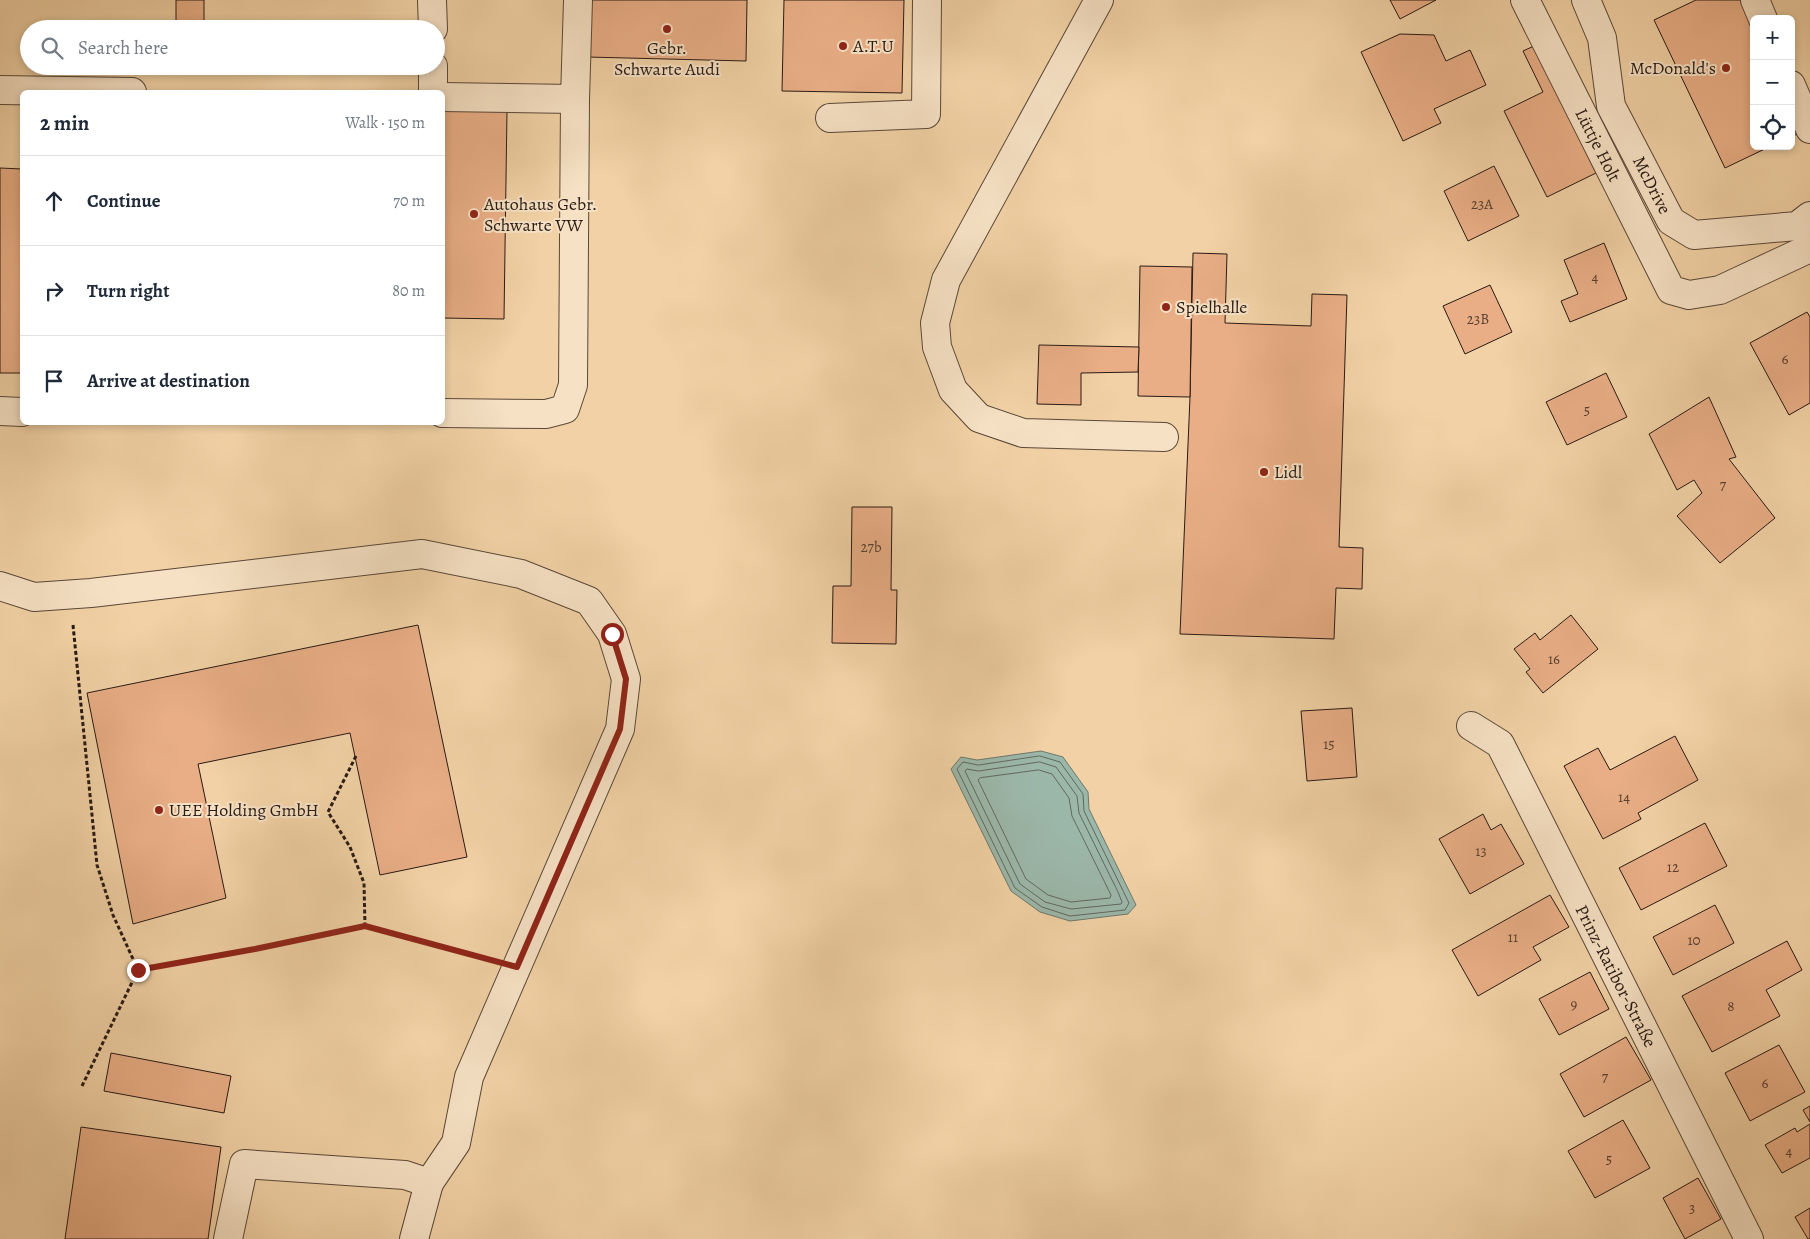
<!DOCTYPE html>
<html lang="en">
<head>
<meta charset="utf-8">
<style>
  :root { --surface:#fff; --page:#f2f2f3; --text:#1f2937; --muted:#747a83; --line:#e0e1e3 }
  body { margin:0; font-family:Alegreya,serif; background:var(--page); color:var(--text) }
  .controls { position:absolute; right:15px; top:15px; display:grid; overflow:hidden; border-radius:8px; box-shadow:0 2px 8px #0003 }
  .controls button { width:45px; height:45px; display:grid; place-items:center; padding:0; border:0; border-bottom:1px solid var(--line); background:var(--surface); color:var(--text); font:25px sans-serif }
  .stop { position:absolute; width:15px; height:15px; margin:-11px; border:4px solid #8f2418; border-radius:50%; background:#fff }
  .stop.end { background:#8f2418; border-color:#fff; box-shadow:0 1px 5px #0008 }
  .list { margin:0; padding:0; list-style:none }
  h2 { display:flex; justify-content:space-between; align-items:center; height:65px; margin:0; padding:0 20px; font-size:21px }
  h2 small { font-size:16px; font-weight:400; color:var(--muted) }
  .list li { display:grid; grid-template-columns:32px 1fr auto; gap:15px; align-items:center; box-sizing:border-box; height:90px; padding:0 20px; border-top:1px solid var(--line) }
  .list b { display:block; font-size:19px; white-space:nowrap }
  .list em { font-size:16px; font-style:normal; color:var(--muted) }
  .icon { flex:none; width:28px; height:28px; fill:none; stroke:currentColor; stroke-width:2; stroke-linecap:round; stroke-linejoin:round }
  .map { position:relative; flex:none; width:1810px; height:1239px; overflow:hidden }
  .search { position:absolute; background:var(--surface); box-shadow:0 2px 8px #0003; left:20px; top:20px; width:425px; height:55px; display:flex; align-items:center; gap:12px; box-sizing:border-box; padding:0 18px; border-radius:28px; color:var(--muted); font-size:19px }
  .panel { position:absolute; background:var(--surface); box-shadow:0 2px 8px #0003; left:20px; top:90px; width:425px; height:335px; border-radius:8px }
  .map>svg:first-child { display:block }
  .water { fill:#9bb7a9; stroke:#6d786d }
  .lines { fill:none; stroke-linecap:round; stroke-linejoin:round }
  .shore { stroke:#62685e; stroke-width:1 }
  .building { fill:#e9ae86; stroke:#281a14 }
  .minor-casing { stroke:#5a4838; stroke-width:30 }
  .path { stroke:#281a14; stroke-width:3; stroke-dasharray:4 2.5; stroke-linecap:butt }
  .minor { stroke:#f6e1c4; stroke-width:28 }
  .route { stroke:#8f2418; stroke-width:6 }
  .poi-dot { fill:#8f2418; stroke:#f6e1c4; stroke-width:2 }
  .labels { text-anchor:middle; stroke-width:4; stroke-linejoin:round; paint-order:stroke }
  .number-label { font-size:15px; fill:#583f30 }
  .poi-label { font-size:18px; fill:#281a14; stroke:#f6e1c4; text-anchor:start }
  .street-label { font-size:18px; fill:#281a14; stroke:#f6e1c4 }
</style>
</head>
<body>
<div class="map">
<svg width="1810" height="1239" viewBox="0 0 1810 1239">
  <rect width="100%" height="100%" fill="#f1d1a5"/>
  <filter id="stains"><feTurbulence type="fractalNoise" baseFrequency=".004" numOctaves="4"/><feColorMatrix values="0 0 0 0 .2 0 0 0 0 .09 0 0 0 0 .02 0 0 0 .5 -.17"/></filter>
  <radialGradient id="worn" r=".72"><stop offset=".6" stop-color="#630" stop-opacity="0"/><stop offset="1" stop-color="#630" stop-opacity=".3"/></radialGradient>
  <!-- water -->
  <polygon class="water" points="1041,751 1063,757 1088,792 1089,809 1136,905 1128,914 1070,921 1040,912 1011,891 951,769 961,757 977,760"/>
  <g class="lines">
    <!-- shore -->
    <g class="shore">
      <polygon points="1040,756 1060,762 1083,794 1084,811 1129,903 1125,910 1070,916 1042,907 1015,888 957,769 963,762 978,765"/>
      <polygon points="1040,762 1056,767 1077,796 1079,813 1118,892 1122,902 1121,904 1071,909 1045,902 1020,884 965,771 967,769 978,771"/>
      <polygon points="1039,770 1052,774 1069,798 1072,816 1111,895 1110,898 1071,902 1048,895 1026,879 978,780 980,778"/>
    </g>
  </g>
  <!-- building -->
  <g class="building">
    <rect x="176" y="0" width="28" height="29"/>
    <polygon points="588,0 747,0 746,61 587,57"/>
    <polygon points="784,0 904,0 902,93 782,91"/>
    <polygon points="1390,0 1436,0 1400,19"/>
    <polygon points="1696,0 1741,0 1754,27 1754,146 1771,146 1725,168 1654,20"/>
    <polygon points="1400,34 1434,35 1446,61 1470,50 1486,85 1434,109 1441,123 1403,141 1361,52"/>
    <polygon points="1534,46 1596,173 1547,197 1504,111 1543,92 1523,51"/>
    <polygon points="176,66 204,66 204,70 176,71"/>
    <polygon points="1791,105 1804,131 1791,137"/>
    <polygon points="442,109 507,110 504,319 442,318"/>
    <polygon points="1494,166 1519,216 1468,241 1444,191"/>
    <polygon points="0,168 22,169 22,373 0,373"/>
    <polygon points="1604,243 1627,299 1570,322 1561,301 1578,294 1564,260"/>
    <polygon points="1193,253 1227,254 1225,323 1311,326 1312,294 1347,295 1339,547 1363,548 1362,589 1336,588 1334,639 1180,634 1190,397"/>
    <polygon points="1140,266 1192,267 1190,397 1138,396"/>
    <polygon points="1490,285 1512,332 1465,354 1443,306"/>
    <polygon points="1807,312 1810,317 1810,403 1789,415 1750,343"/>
    <polygon points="1039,345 1139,347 1138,372 1081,373 1081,405 1037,404"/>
    <polygon points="1606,373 1627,417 1567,445 1546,402"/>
    <polygon points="1709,397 1736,457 1729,459 1775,518 1720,563 1677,516 1702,493 1694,480 1677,490 1649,434"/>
    <polygon points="852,507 892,507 891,590 897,590 896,644 832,643 833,586 851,586"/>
    <polygon points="1571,615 1598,649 1543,693 1526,672 1530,669 1514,649 1535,633 1540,640"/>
    <polygon points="418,625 467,857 380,875 350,733 198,764 226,898 133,924 87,693"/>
    <polygon points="1352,708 1357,777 1307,781 1301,711"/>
    <polygon points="1675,736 1698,780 1638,813 1641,819 1603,839 1564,766 1598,748 1610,770"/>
    <polygon points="1483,814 1491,830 1501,824 1524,864 1470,894 1439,839"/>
    <polygon points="1705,823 1727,866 1641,910 1619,868"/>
    <polygon points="1550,895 1569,927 1533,947 1541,960 1478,996 1452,950"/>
    <polygon points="1715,905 1734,943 1673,975 1653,937"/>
    <polygon points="1787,941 1802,970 1766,990 1780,1016 1712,1052 1682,996"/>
    <polygon points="1590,972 1609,1009 1559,1035 1539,999"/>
    <polygon points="1626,1037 1651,1080 1584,1117 1560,1074"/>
    <polygon points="1779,1045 1805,1092 1750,1121 1725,1073"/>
    <polygon points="111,1053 231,1076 224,1113 104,1091"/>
    <polygon points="1810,1106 1810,1122 1803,1110"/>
    <polygon points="1623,1120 1650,1168 1595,1198 1568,1151"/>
    <polygon points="1810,1124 1810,1158 1782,1173 1765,1145 1795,1128 1797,1132"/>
    <polygon points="81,1127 221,1147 208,1239 65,1239"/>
    <polygon points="1698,1178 1721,1219 1685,1239 1663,1198"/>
    <polygon points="1810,1208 1810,1239 1808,1239 1795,1217"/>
  </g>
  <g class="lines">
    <defs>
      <g id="minor">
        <polyline points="432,0 433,29"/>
        <polyline points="1099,0 946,280 935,323 937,347 953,390 979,418 1023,433 1164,437"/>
        <polyline points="1525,0 1671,290 1689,295 1720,290 1810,248"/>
        <polyline points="1586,0 1602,38 1611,106 1671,221 1694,235 1797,226 1810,216"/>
        <polyline points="1755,0 1763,19"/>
        <polyline points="433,66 433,92"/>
        <polyline points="1791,85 1810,129"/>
        <polyline points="0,90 132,92"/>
        <polyline points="442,97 575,99 578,0"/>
        <polyline points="830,118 926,114 927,0"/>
        <polyline points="0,411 22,412"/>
        <polyline points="442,413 546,414 565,409 573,385 575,99"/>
        <polyline points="0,586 34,597 91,593 422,554 521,574 589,601 612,634 626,679 620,729 469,1077 456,1143 429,1183 405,1175 244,1164 228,1239"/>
        <polyline points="1471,726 1500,744 1749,1239"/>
        <polyline points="414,1239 429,1183"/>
      </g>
    </defs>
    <!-- minor casing -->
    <use href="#minor" class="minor-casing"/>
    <!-- path -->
    <g class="path">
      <polyline points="73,625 97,865 113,915 138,970 255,949 365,926 486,959"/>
      <polyline points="356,756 328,812 350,847 364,883 365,926"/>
      <polyline points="82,1086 138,970"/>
    </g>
    <!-- minor -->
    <use href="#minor" class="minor"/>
  </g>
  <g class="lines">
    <!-- route -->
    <polyline class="route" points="138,970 255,949 365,926 517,967 620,729 626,679 612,634"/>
  </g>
  <!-- markers -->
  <g class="poi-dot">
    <circle cx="667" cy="29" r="5"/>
    <circle cx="843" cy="46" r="5"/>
    <circle cx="1726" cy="68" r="5"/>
    <circle cx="474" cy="214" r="5"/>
    <circle cx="1166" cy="307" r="5"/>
    <circle cx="1264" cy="472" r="5"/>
    <circle cx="159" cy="810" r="5"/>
  </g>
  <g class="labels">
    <!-- number labels -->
    <g class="number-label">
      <text x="1482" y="209">23A</text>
      <text x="1595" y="282">4</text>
      <text x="1478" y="324">23B</text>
      <text x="1785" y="364">6</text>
      <text x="1587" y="415">5</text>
      <text x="1723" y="490">7</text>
      <text x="871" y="552">27b</text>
      <text x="1554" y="664">16</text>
      <text x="1329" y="749">15</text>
      <text x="1624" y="802">14</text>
      <text x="1481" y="856">13</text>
      <text x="1673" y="872">12</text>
      <text x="1513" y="942">11</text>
      <text x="1694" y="945">10</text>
      <text x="1574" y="1009">9</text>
      <text x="1731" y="1011">8</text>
      <text x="1605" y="1082">7</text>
      <text x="1765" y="1088">6</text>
      <text x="1789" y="1156">4</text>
      <text x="1609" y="1164">5</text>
      <text x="1692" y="1213">3</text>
    </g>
    <!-- poi labels -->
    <g class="poi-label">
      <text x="853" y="52">A.T.U</text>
      <text x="667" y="54" text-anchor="middle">Gebr.<tspan x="667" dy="21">Schwarte Audi</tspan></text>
      <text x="1716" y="74" text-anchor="end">McDonald's</text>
      <text x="484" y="210">Autohaus Gebr.<tspan x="484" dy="21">Schwarte VW</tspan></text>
      <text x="1176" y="313">Spielhalle</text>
      <text x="1274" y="478">Lidl</text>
      <text x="169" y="816">UEE Holding GmbH</text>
    </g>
    <!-- street labels -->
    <g class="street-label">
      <text transform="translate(1598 145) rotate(63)" y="6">Lüttje Holt</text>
      <text transform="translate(1652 185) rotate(63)" y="6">McDrive</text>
      <text transform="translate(1616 976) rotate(63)" y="6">Prinz-Ratibor-Straße</text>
    </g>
  </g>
  <rect width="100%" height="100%" filter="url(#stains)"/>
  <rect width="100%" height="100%" fill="url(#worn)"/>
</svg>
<div class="controls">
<button>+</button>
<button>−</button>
<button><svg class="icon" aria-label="locate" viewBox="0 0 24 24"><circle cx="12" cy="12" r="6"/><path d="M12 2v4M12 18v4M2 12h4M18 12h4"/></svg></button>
</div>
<div class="stop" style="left:612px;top:634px"></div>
<div class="stop end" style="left:138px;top:970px"></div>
<div class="search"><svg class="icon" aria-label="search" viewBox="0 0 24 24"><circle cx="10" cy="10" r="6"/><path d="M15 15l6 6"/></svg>Search here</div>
<section class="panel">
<h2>2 min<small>Walk · 150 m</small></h2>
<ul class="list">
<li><svg class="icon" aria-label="ahead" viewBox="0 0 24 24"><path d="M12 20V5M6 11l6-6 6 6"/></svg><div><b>Continue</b></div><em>70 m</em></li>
<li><svg class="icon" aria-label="right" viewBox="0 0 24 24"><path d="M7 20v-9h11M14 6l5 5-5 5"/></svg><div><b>Turn right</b></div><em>80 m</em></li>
<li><svg class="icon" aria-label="arrive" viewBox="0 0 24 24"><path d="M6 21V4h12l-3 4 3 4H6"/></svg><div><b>Arrive at destination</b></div></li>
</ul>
</section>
</div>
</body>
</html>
